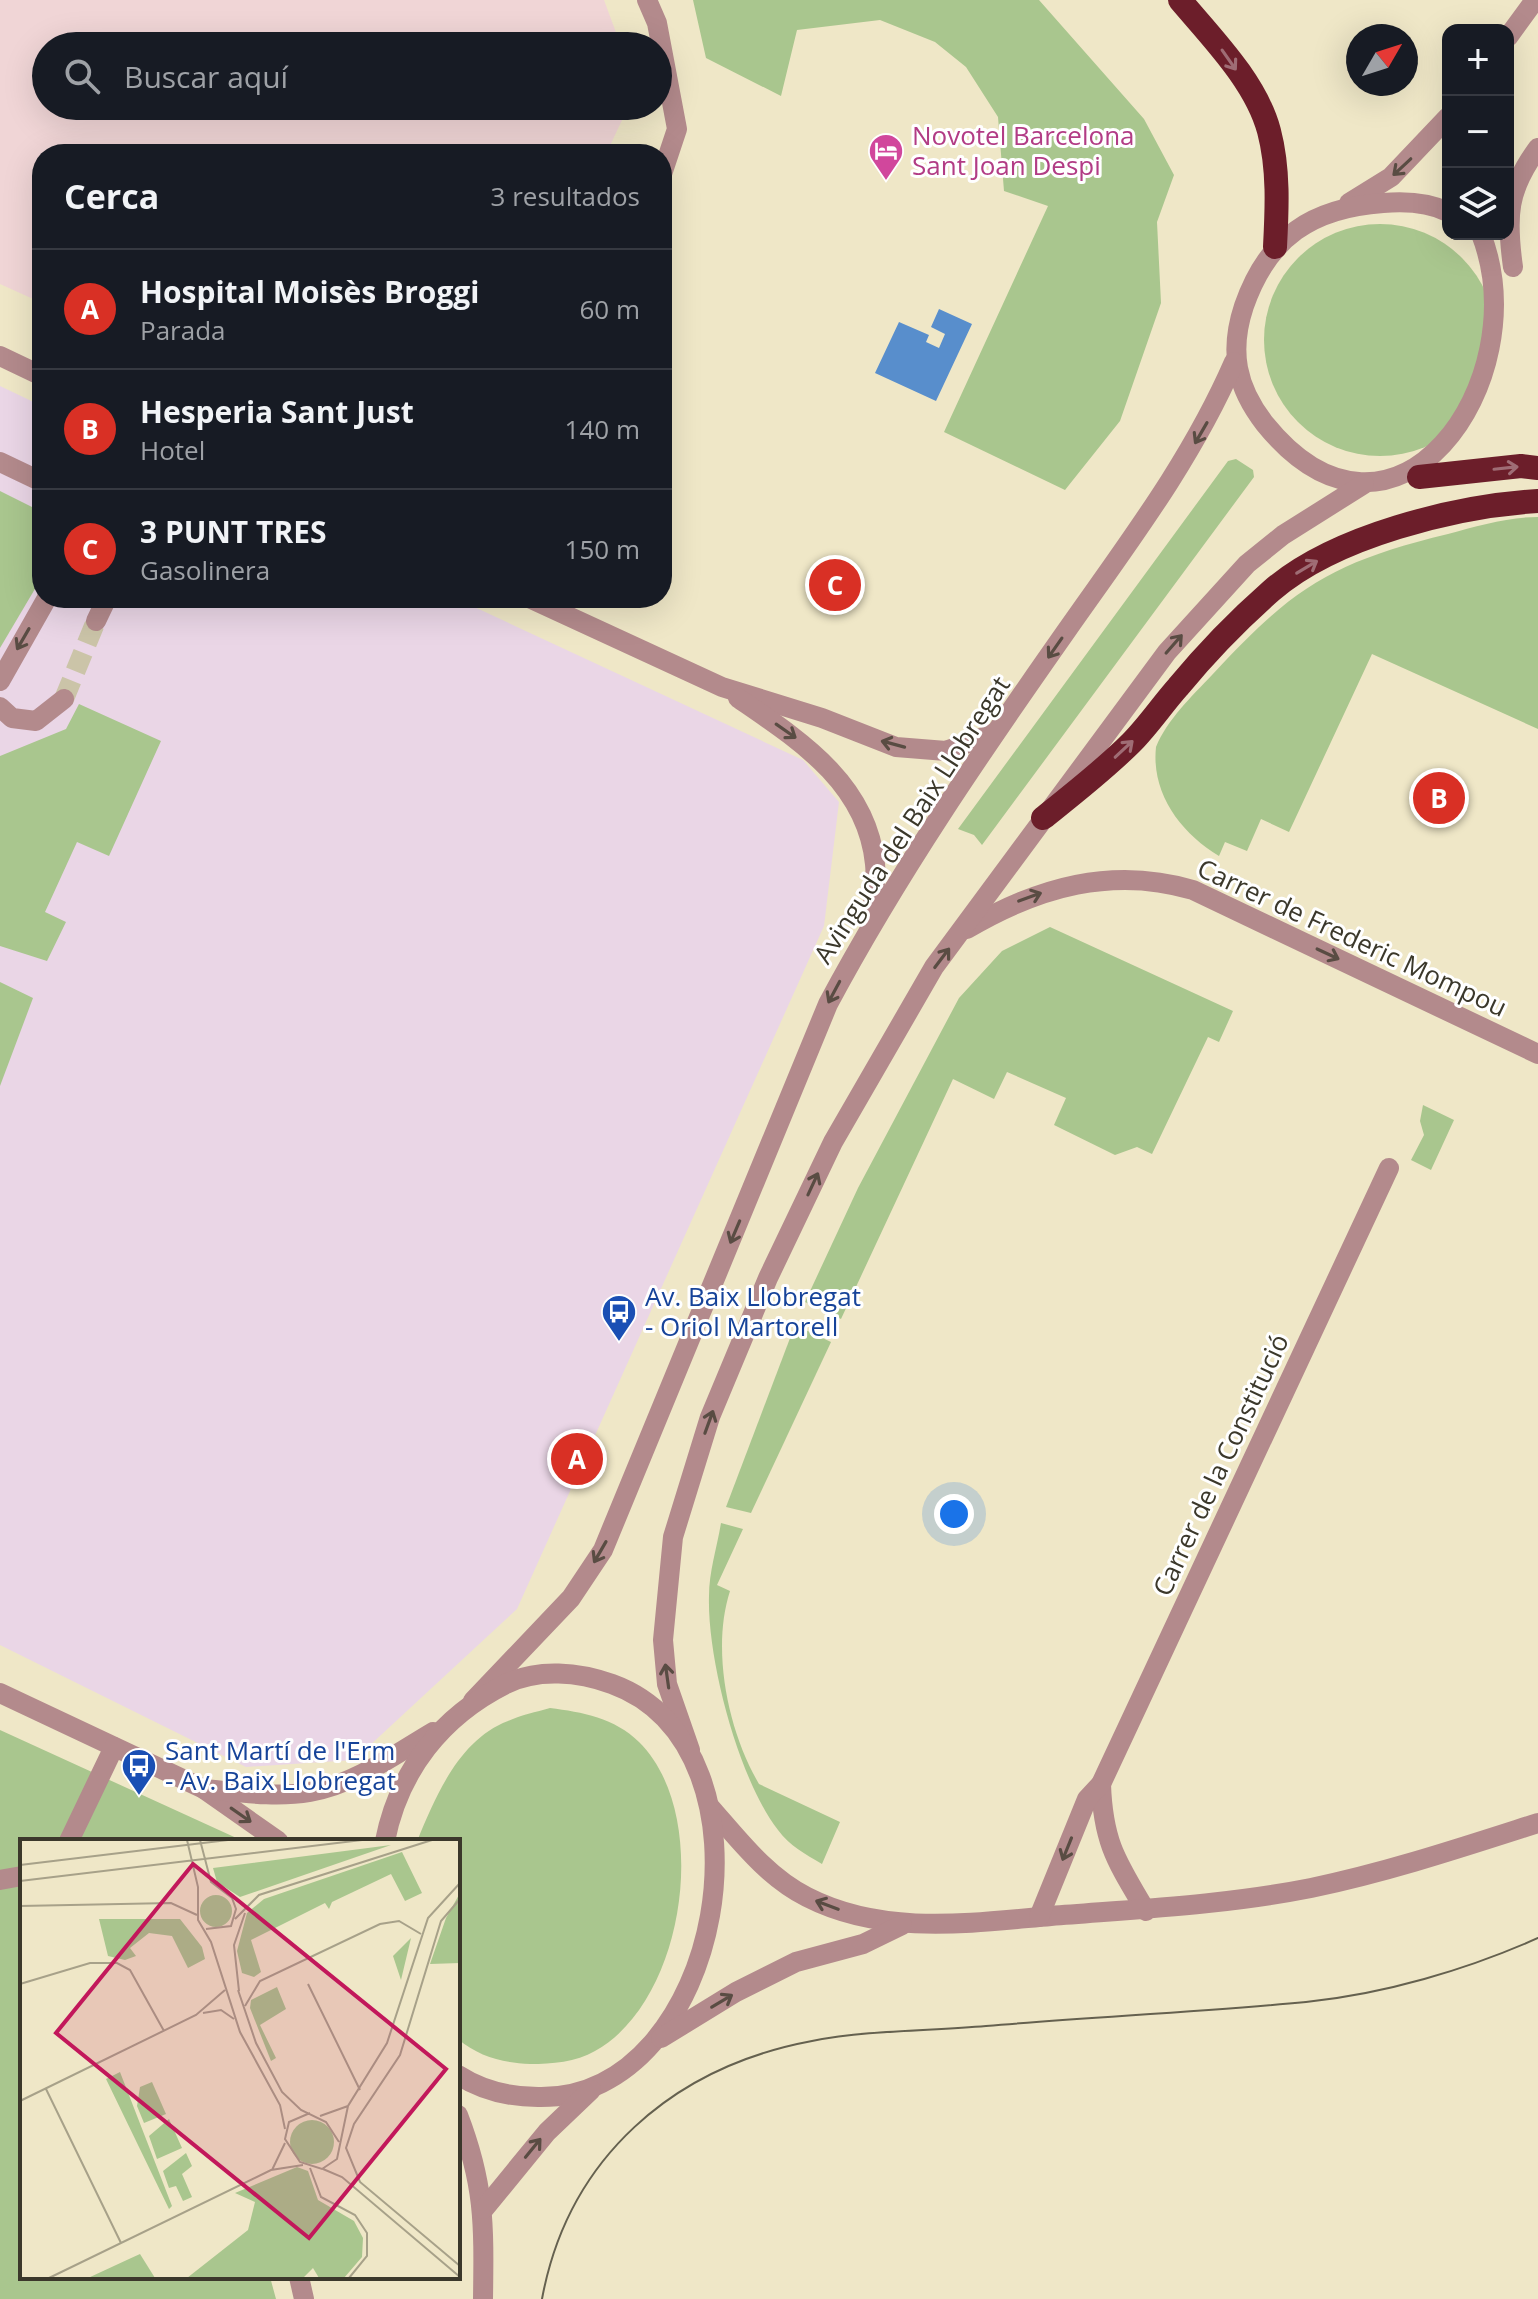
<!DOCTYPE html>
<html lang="es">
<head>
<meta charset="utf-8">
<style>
  :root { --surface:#171b24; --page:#20242c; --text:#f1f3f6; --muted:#9ea1a6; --line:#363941; --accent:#d93025 }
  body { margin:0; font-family:"Open Sans",sans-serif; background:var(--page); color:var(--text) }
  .controls { position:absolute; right:24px; top:24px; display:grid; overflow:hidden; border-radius:16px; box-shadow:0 8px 32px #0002 }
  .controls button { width:72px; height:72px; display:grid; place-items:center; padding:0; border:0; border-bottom:2px solid var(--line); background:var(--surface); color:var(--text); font:40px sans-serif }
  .compass { position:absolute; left:1346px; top:24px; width:72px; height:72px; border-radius:50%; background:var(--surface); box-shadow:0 8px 32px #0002; rotate:51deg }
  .you { position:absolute; left:954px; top:1514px; width:28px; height:28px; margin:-20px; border:6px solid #fff; border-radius:50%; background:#1a73e8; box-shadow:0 0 0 12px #1a73e833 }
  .badge { display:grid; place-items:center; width:52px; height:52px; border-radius:50%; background:var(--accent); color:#fff; font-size:26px; font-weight:700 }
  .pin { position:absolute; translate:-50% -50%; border:4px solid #fff; box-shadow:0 2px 8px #0006 }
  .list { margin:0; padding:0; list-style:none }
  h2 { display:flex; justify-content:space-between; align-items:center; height:104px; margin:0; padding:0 32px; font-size:34px }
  h2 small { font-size:26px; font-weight:400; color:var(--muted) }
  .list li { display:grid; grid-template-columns:52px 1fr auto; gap:24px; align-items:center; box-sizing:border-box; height:120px; padding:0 32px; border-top:2px solid var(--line) }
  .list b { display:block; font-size:30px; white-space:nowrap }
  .list p { margin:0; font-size:26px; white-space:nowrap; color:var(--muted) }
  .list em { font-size:26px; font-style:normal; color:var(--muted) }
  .icon { flex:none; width:44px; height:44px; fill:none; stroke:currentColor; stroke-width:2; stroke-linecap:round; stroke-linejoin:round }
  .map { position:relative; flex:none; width:1538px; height:2299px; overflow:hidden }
  .search { position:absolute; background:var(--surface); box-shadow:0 8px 32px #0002; left:32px; top:32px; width:640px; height:88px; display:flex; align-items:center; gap:20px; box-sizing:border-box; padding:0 28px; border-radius:44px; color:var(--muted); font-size:30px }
  .panel { position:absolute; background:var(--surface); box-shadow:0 8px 32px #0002; left:32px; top:144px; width:640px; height:464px; border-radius:32px }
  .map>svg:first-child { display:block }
  .industrial { fill:#f0d5d6 }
  .medical { fill:#ead6e6 }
  .green { fill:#a9c68e }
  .water { fill:#588ecc }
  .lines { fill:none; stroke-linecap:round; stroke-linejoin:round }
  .minor-tunnel { stroke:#cbc4a8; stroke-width:20; stroke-dasharray:20 10; stroke-linecap:butt }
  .minor { stroke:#b38a8c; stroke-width:20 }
  .highway { stroke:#6c1e2a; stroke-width:24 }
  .tram { stroke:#65614f; stroke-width:2 }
  .oneway { stroke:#9f6d75 }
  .oneway2 { stroke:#594c43 }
  .labels { text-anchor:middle; stroke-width:6; stroke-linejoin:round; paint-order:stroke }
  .hotel-label { font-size:26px; fill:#b23c85; stroke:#fff; text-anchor:start }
  .street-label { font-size:26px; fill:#3b382b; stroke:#fff }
  .transit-label { font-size:26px; fill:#164399; stroke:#fff; text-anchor:start }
  .inset-road { fill:none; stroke:#a7a189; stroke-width:2 }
  .view { fill:#c2185b; fill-opacity:0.15; stroke:#c2185b; stroke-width:4 }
  .inset-edge { fill:none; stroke:#3b382b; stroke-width:4 }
</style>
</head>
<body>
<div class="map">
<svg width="1538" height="2299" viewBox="0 0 1538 2299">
  <rect width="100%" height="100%" fill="#efe7c7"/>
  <!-- industrial -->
  <polygon class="industrial" points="0,0 604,0 621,46 46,46 46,106 624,106 624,116 606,154 42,154 42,303 0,284"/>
  <!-- medical -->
  <polygon class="medical" points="0,386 42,406 42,598 455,598 803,760 839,802 824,926 517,1609 354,1760 246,1767 0,1645"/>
  <!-- green -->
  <g class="green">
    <polygon points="693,0 1039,0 1144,119 1174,175 1157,222 1161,303 1120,421 1065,490 944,432 1048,206 1004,191 998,117 966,67 935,42 880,20 797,30 781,96 706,58"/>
    <circle cx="1380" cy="340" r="116"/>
    <polygon points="1236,459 1253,470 1254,477 982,845 974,835 958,829 1228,461"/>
    <polygon points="0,491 42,512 42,577 0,648"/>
    <path d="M1538,517V729L1372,654L1289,832L1261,819L1247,851L1225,842L1219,856C1181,833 1151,794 1156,747C1167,720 1192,696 1212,675C1292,588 1332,562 1448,534C1477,526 1508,517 1538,517Z"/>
    <polygon points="79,704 161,741 109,856 77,842 45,912 66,922 47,961 0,946 0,756 66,729"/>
    <polygon points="1050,927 1233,1011 1219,1042 1208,1037 1152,1154 1137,1147 1115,1155 1054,1125 1066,1098 1007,1072 994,1099 953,1079 841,1319 805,1302 858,1188 959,998 1002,951"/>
    <polygon points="0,982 33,998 0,1086"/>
    <polygon points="1423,1105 1454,1120 1431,1170 1411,1160 1424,1135 1420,1121"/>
    <polygon points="795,1325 831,1342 751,1513 726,1507"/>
    <path d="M721,1523L743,1529L717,1585L730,1591C711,1650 728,1731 759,1784L840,1822L822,1864C805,1854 790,1846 778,1830C739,1780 707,1660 709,1596C709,1572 717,1547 721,1523Z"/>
    <path d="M550,1708C582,1712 615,1718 639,1742C712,1814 686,2001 595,2051C576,2062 552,2064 530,2064C504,2063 479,2057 458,2039V1841L418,1839C436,1795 460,1739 508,1721C521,1715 536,1712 550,1708Z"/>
    <polygon points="0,1730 243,1841 22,1841 22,2277 270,2277 276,2299 0,2299"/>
  </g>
  <!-- water -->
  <polygon class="water" points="939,309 972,324 936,401 875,373 899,322 929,335 926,342 939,348 945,334 931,327"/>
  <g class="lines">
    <!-- minor-tunnel -->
    <polyline class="minor-tunnel" points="64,699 96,621"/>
    <!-- minor -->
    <g class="minor">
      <polyline points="647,0 657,23 677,129 662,174"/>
      <polyline points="1508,37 1535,0"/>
      <polyline points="1349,203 1391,177 1448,117"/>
      <path d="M1448,212C1428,202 1406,201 1383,203C1312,208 1268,237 1244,306C1229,351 1236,387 1265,424C1394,583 1538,382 1481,234"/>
      <path d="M1513,267C1506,217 1507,190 1538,148"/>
      <polyline points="0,356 42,376"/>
      <polyline points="0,462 42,482"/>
      <polyline points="529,598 722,687 822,718 896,747 946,751 995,733"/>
      <polyline points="96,621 107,598"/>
      <polyline points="0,681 47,598"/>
      <path d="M738,698C799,740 867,783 875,864C877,882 873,902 871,920"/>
      <polyline points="0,707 12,718 36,721 64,699"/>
      <path d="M967,929C1038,887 1113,866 1193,890L1538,1054"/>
      <polyline points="0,1693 204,1789 278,1841"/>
      <path d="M473,1701L571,1598L603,1550L828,1004C898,873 982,751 1067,630C1128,543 1191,461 1234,362"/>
      <polyline points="690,1750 667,1684 663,1640 673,1537 710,1417 768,1278 833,1142 934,967 1167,652 1247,564 1283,535 1364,484"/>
      <path d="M1101,1784C1103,1843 1117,1862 1146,1911"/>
      <path d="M204,1789C238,1792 275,1798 310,1792C355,1784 394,1755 433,1732"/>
      <path d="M710,1807C739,1840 767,1877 807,1897C883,1936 970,1923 1051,1916C1138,1909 1225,1905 1311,1888C1388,1872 1463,1847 1538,1823"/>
      <polyline points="69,1841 114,1747"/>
      <path d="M385,1841C399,1770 442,1716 506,1684C538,1668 579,1672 612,1684C786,1747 724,2101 538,2097C509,2097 483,2091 458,2075"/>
      <polyline points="0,1880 22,1876"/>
      <polyline points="1039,1917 1087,1799 1101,1784 1389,1168"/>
      <polyline points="661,2038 736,1992 796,1962 863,1944 902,1925"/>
      <path d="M458,2115C485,2185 484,2225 483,2299"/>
      <polyline points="484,2209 547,2132 591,2090"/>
      <polyline points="299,2277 304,2299"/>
    </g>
    <!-- highway -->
    <g class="highway">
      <path d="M1180,0C1212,38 1256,82 1269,131C1279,169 1277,209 1275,247"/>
      <polyline points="1419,477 1521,466 1538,468"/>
      <path d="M1043,818C1073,794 1104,770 1131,743C1148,726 1162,705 1178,687C1206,653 1238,620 1271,591C1334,536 1456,506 1538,501"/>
    </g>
    <!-- tram -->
    <path class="tram" d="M542,2299C568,2158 673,2067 812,2041C868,2030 929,2031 986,2026C1092,2017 1200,2012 1306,2002C1384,1994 1466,1970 1538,1938"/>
  </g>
  <!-- one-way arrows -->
  <defs><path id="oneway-shaft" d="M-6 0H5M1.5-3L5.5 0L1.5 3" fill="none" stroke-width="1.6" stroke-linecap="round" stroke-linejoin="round" transform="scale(2)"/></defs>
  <g class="oneway">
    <use href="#oneway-shaft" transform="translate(1229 60) rotate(55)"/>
    <use href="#oneway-shaft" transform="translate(1506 468) rotate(-6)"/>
    <use href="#oneway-shaft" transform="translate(1307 567) rotate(-31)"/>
    <use href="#oneway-shaft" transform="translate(1124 749) rotate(-43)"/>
  </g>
  <g class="oneway2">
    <use href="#oneway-shaft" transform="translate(1402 167) rotate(137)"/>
    <use href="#oneway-shaft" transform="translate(1201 433) rotate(120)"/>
    <use href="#oneway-shaft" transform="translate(23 639) rotate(120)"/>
    <use href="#oneway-shaft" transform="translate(1174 644) rotate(-49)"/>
    <use href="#oneway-shaft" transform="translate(1055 648) rotate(125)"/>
    <use href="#oneway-shaft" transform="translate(786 731) rotate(35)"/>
    <use href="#oneway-shaft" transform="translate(893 744) rotate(-165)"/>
    <use href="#oneway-shaft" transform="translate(1030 897) rotate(-20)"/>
    <use href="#oneway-shaft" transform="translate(1328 954) rotate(25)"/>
    <use href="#oneway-shaft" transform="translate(942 958) rotate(-53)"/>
    <use href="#oneway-shaft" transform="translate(834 992) rotate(118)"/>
    <use href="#oneway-shaft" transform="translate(813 1184) rotate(-65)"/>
    <use href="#oneway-shaft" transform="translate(735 1232) rotate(113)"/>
    <use href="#oneway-shaft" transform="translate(709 1422) rotate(-70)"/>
    <use href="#oneway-shaft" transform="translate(600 1552) rotate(120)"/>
    <use href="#oneway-shaft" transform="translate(667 1676) rotate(-98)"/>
    <use href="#oneway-shaft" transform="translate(241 1815) rotate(35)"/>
    <use href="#oneway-shaft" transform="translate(1067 1849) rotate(112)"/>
    <use href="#oneway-shaft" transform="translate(827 1905) rotate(-159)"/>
    <use href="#oneway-shaft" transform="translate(722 2001) rotate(-31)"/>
    <use href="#oneway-shaft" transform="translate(533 2148) rotate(-51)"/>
  </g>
  <!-- icons -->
  <defs>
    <symbol id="hotel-pin" viewBox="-11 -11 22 30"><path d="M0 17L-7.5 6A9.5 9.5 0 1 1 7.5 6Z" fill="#d1479c" stroke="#fff"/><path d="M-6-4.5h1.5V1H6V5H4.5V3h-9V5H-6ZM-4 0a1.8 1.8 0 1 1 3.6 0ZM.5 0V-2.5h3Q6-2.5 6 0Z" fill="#fff"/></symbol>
    <symbol id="bus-pin" viewBox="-11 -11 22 30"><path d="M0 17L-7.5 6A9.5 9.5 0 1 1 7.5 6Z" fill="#1a4fb4" stroke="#fff"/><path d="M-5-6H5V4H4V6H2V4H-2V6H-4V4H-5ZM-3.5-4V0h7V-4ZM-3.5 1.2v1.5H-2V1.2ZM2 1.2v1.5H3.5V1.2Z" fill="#fff"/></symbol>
  </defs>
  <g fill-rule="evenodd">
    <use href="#hotel-pin" x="866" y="131" width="40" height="54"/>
    <use href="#bus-pin" x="599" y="1292" width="40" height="54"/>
    <use href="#bus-pin" x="119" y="1746" width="40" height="54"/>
  </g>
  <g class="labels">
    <!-- hotel labels -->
    <g class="hotel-label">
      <text x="912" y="145">Novotel Barcelona<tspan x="912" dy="30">Sant Joan Despi</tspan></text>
    </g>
    <!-- street labels -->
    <g class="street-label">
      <text transform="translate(912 820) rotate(-57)" y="9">Avinguda del Baix Llobregat</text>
      <text transform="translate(1352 938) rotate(25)" y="9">Carrer de Frederic Mompou</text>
      <text transform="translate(1221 1465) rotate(-65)" y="9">Carrer de la Constitució</text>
    </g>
    <!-- transit labels -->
    <g class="transit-label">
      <text x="645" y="1306">Av. Baix Llobregat<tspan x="645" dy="30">- Oriol Martorell</tspan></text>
      <text x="165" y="1760">Sant Martí de l'Erm<tspan x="165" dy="30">- Av. Baix Llobregat</tspan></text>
    </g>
  </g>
  <!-- overview -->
  <g transform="translate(20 1839)">
    <rect width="440" height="440" fill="#efe7c7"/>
    <path d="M371,6L220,58L197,43L193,29ZM382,13L402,54L385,62L371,35L312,63L309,70L305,64L231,101L241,133L234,138L222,134L217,112L227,74L244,60ZM440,54V124L410,125L426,79ZM180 72a16 16 0 1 1 32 0a16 16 0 1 1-32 0ZM79,80H160L182,108L185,120L168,129L152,97L129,94L110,109L116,117L105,121L88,117ZM391,99L381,141L373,117ZM257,148L266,170L240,186L256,219L251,222L230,169L231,161ZM100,233L152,367L149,370L86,240ZM132,243L146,275L124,284L117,267L120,248ZM149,280L162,309L137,320L129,297ZM270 303a22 22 0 1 1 44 0a22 22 0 1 1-44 0ZM166,314L172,327L162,335L172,358L163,362L156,347L149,349L143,332ZM277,328L288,332L298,361L334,382L343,399L342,418L324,439H299L293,429L283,439H167L228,391L235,363L215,354ZM120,415L135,439H68L109,420Z" fill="#a9c68e"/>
    <path class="inset-road" d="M167,1L178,48V81L191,103L220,193L260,266L265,290M180,1L191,43L212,59L216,70L211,87L186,90M0,26L208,1M0,42L342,1M440,60L421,82L380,216L334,285L326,309L340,343L440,427M0,67L151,64L177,76M215,80L239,56L412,1M0,145L70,124H97L110,131L144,192M288,145L340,251M218,151L236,204L262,253L281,271L306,283L319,303M219,152L214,106L225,74M225,167L240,142L360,85L379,82L401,95M183,174L201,171L214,180M26,250L101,404M0,262L176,176L205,151M290,274L269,283L265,300L280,323L302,330L317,320L328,267L367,204L408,79L440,44M300,277L328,267M290,329L301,358L335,376L347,394V417L329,439M303,330L322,338L440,438M252,331L265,304M29,439L251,331L283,326"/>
    <path class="view" d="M173,25L426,230L289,399L36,194Z"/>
    <rect width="440" height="440" class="inset-edge"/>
  </g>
</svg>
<div class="controls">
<button>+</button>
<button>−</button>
<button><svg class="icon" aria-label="layers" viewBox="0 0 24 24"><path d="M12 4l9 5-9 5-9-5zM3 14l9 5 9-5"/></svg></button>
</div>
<svg class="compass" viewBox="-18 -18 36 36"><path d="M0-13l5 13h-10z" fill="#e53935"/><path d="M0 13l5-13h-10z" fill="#9ea1a6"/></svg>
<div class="you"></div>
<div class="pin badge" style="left:577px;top:1459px">A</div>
<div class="pin badge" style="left:1439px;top:798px">B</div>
<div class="pin badge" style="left:835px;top:585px">C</div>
<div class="search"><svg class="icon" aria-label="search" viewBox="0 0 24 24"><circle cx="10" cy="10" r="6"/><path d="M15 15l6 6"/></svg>Buscar aquí</div>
<section class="panel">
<h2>Cerca<small>3 resultados</small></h2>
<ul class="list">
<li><span class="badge">A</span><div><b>Hospital Moisès Broggi</b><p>Parada</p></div><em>60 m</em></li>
<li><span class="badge">B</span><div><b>Hesperia Sant Just</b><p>Hotel</p></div><em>140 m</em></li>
<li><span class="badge">C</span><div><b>3 PUNT TRES</b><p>Gasolinera</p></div><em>150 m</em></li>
</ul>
</section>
</div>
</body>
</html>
